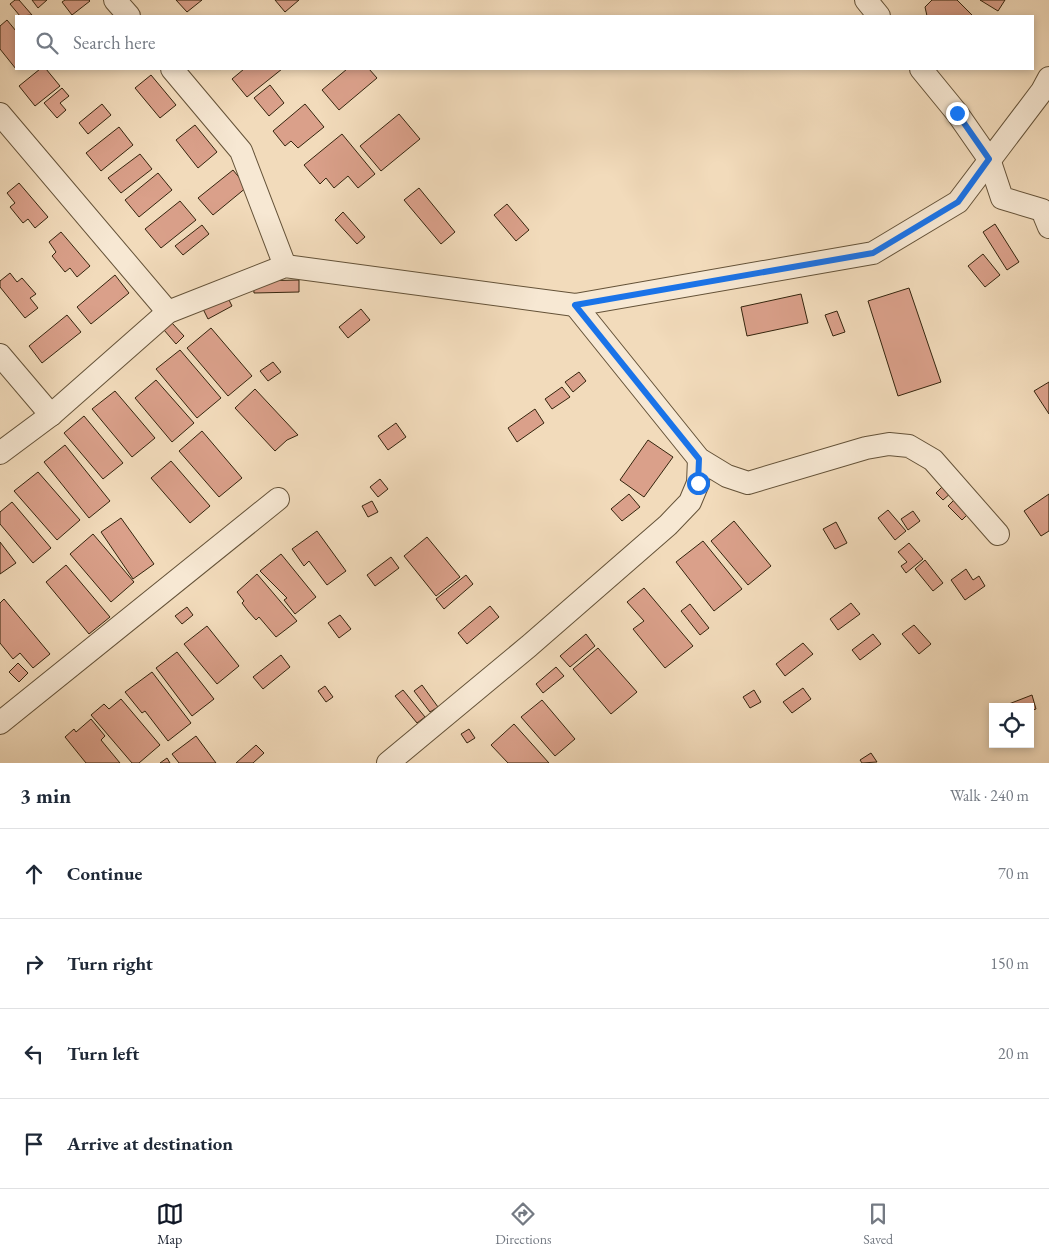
<!DOCTYPE html>
<html lang="en">
<head>
<meta charset="utf-8">
<style>
  :root { --surface:#fff; --page:#f2f2f3; --text:#1f2937; --muted:#747a83; --line:#e0e1e3; --accent:#111827 }
  body { margin:0; font-family:"EB Garamond",serif; background:var(--page); color:var(--text) }
  .controls { position:absolute; right:15px; bottom:15px; display:grid; overflow:hidden; border-radius:0px; box-shadow:0 2px 8px #0003 }
  .controls button { width:45px; height:45px; display:grid; place-items:center; padding:0; border:0; border-bottom:1px solid var(--line); background:var(--surface); color:var(--text); font:25px sans-serif }
  .stop { position:absolute; width:15px; height:15px; margin:-11px; border:4px solid #1a73e8; border-radius:50%; background:#fff }
  .stop.end { background:#1a73e8; border-color:#fff; box-shadow:0 1px 5px #0008 }
  .list { margin:0; padding:0; list-style:none }
  h2 { display:flex; justify-content:space-between; align-items:center; height:65px; margin:0; padding:0 20px; font-size:21px }
  h2 small { font-size:16px; font-weight:400; color:var(--muted) }
  .list li { display:grid; grid-template-columns:32px 1fr auto; gap:15px; align-items:center; box-sizing:border-box; height:90px; padding:0 20px; border-top:1px solid var(--line) }
  .list b { display:block; font-size:19px; white-space:nowrap }
  .list em { font-size:16px; font-style:normal; color:var(--muted) }
  .icon { flex:none; width:28px; height:28px; fill:none; stroke:currentColor; stroke-width:2; stroke-linecap:round; stroke-linejoin:round }
  .map { position:relative; flex:none; width:1049px; height:763px; overflow:hidden }
  .search { position:absolute; background:var(--surface); box-shadow:0 2px 8px #0003; left:15px; right:15px; top:15px; height:55px; display:flex; align-items:center; gap:12px; box-sizing:border-box; padding:0 18px; border-radius:0px; color:var(--muted); font-size:19px }
  .sheet { height:425px; background:var(--surface) }
  nav { display:flex; justify-content:space-around; align-items:center; box-sizing:border-box; height:70px; border-top:1px solid var(--line); background:var(--surface); font-size:14px; color:var(--muted) }
  nav a { display:grid; justify-items:center; gap:2px }
  nav .on { color:var(--accent) }
  .map>svg:first-child { display:block }
  .building { fill:#daa08a; stroke:#34240d }
  .lines { fill:none; stroke-linecap:round; stroke-linejoin:round }
  .minor-casing { stroke:#645238; stroke-width:24 }
  .minor { stroke:#f7e8d3; stroke-width:22 }
  .route { stroke:#1a73e8; stroke-width:6 }
</style>
</head>
<body>
<div class="map">
<svg width="1049" height="763" viewBox="0 0 1049 763">
  <rect width="100%" height="100%" fill="#f2dbbb"/>
  <filter id="stains"><feTurbulence type="fractalNoise" baseFrequency=".004" numOctaves="4"/><feColorMatrix values="0 0 0 0 .2 0 0 0 0 .09 0 0 0 0 .02 0 0 0 .5 -.17"/></filter>
  <radialGradient id="worn" r=".72"><stop offset=".6" stop-color="#630" stop-opacity="0"/><stop offset="1" stop-color="#630" stop-opacity=".3"/></radialGradient>
  <!-- building -->
  <g class="building">
    <polygon points="15,0 19,0 32,15 20,16 10,4"/>
    <polygon points="32,0 47,0 38,8"/>
    <polygon points="65,0 89,0 90,1 72,15 62,2"/>
    <polygon points="176,0 202,0 187,12"/>
    <polygon points="275,0 299,0 285,12"/>
    <polygon points="932,0 957,0 973,16 927,16 925,7"/>
    <polygon points="980,0 1005,0 998,11"/>
    <polygon points="7,20 16,31 16,69 0,49 0,26"/>
    <polygon points="40,69 46,69 60,86 35,106 19,86"/>
    <polygon points="244,69 282,69 247,97 232,79"/>
    <polygon points="347,69 369,69 377,78 339,110 322,90"/>
    <polygon points="151,75 176,105 160,118 135,88"/>
    <polygon points="270,85 284,103 269,116 254,98"/>
    <polygon points="62,88 69,96 60,103 66,110 57,118 44,103"/>
    <polygon points="102,104 111,115 88,134 79,123"/>
    <polygon points="305,104 324,127 298,148 291,141 285,146 273,131"/>
    <polygon points="399,114 420,139 381,171 360,146"/>
    <polygon points="195,125 217,152 198,168 176,140"/>
    <polygon points="119,127 133,145 101,171 86,153"/>
    <polygon points="342,134 375,174 358,188 348,176 334,188 326,178 320,184 304,165"/>
    <polygon points="140,154 152,169 121,193 108,178"/>
    <polygon points="233,170 247,187 213,215 198,198"/>
    <polygon points="158,173 172,190 139,217 125,200"/>
    <polygon points="19,183 48,217 35,228 28,219 23,223 10,207 15,203 7,193"/>
    <polygon points="419,188 455,232 441,244 404,200"/>
    <polygon points="180,201 196,220 161,248 145,229"/>
    <polygon points="507,204 529,230 516,241 494,215"/>
    <polygon points="343,212 365,237 357,244 335,220"/>
    <polygon points="995,224 1019,262 1007,270 983,232"/>
    <polygon points="202,225 209,234 183,255 175,246"/>
    <polygon points="61,232 90,266 77,277 70,268 65,272 52,256 56,252 49,242"/>
    <polygon points="983,254 1000,275 985,287 968,266"/>
    <polygon points="10,273 17,282 22,278 36,294 30,298 38,308 25,318 0,287 0,281"/>
    <polygon points="115,275 129,293 91,324 77,307"/>
    <polygon points="299,280 299,292 254,293 253,281"/>
    <polygon points="909,288 941,382 898,396 868,301"/>
    <polygon points="801,294 808,323 747,336 741,307"/>
    <polygon points="227,296 232,306 208,319 203,309"/>
    <polygon points="361,309 370,320 348,338 339,327"/>
    <polygon points="837,311 845,332 833,336 825,315"/>
    <polygon points="67,315 81,332 42,363 29,346"/>
    <polygon points="172,323 184,336 176,344 164,330"/>
    <polygon points="211,328 252,376 228,396 187,348"/>
    <polygon points="180,350 221,398 197,418 156,369"/>
    <polygon points="273,362 281,372 268,381 260,371"/>
    <polygon points="579,372 586,381 573,392 565,382"/>
    <polygon points="156,380 194,423 172,442 135,398"/>
    <polygon points="1049,382 1049,414 1034,391"/>
    <polygon points="562,387 570,397 552,409 545,399"/>
    <polygon points="255,389 298,435 287,440 275,451 235,408"/>
    <polygon points="115,391 155,438 132,457 92,409"/>
    <polygon points="535,409 544,423 517,442 508,428"/>
    <polygon points="84,416 123,463 103,479 64,433"/>
    <polygon points="396,423 406,437 388,450 378,436"/>
    <polygon points="202,431 242,478 219,497 179,451"/>
    <polygon points="648,440 673,457 644,497 620,480"/>
    <polygon points="65,445 110,501 89,518 44,462"/>
    <polygon points="171,461 210,506 190,523 151,478"/>
    <polygon points="38,472 80,520 57,540 14,491"/>
    <polygon points="380,479 388,489 378,497 370,487"/>
    <polygon points="945,484 952,492 943,500 936,493"/>
    <polygon points="629,494 640,507 622,521 611,509"/>
    <polygon points="1049,494 1049,531 1041,536 1024,511"/>
    <polygon points="958,496 972,510 962,520 948,506"/>
    <polygon points="372,501 378,512 368,517 362,506"/>
    <polygon points="12,502 51,548 33,563 0,524 0,512"/>
    <polygon points="888,510 906,531 895,540 878,518"/>
    <polygon points="913,511 920,521 908,530 901,519"/>
    <polygon points="121,518 154,564 133,579 101,532"/>
    <polygon points="734,521 771,566 748,585 711,541"/>
    <polygon points="836,522 847,543 835,549 823,529"/>
    <polygon points="317,531 346,571 327,585 309,561 304,566 292,549"/>
    <polygon points="93,534 134,582 111,602 70,554"/>
    <polygon points="427,537 460,577 436,596 404,556"/>
    <polygon points="703,541 742,589 714,611 676,562"/>
    <polygon points="0,542 16,563 0,574"/>
    <polygon points="909,543 923,559 906,573 901,566 907,562 898,552"/>
    <polygon points="281,554 316,597 295,614 284,600 287,598 260,571"/>
    <polygon points="391,557 399,568 375,586 367,575"/>
    <polygon points="925,560 943,583 933,591 915,569"/>
    <polygon points="66,565 110,617 89,634 46,582"/>
    <polygon points="966,569 973,580 979,576 985,586 965,600 951,580"/>
    <polygon points="257,574 297,621 276,637 259,617 256,620 248,611 242,603 244,601 237,592"/>
    <polygon points="466,575 473,584 444,609 436,599"/>
    <polygon points="644,588 693,646 665,668 633,629 644,621 627,602"/>
    <polygon points="4,599 50,654 33,668 20,653 13,659 0,643 0,603"/>
    <polygon points="851,603 860,614 838,630 830,619"/>
    <polygon points="690,604 709,628 700,635 681,611"/>
    <polygon points="490,606 499,617 467,644 458,633"/>
    <polygon points="187,607 193,615 182,624 175,616"/>
    <polygon points="340,615 351,629 339,638 328,623"/>
    <polygon points="914,625 931,644 919,654 902,634"/>
    <polygon points="207,626 239,666 217,684 184,644"/>
    <polygon points="586,634 595,646 570,667 560,656"/>
    <polygon points="873,634 881,644 860,660 852,650"/>
    <polygon points="803,643 813,654 785,676 776,664"/>
    <polygon points="598,648 637,692 611,714 573,669"/>
    <polygon points="177,652 214,699 192,716 156,668"/>
    <polygon points="281,655 290,667 263,689 253,677"/>
    <polygon points="18,663 28,673 19,682 9,672"/>
    <polygon points="556,667 564,676 543,693 536,684"/>
    <polygon points="152,672 191,723 168,741 145,711 142,713 125,692"/>
    <polygon points="422,685 438,707 430,712 414,691"/>
    <polygon points="325,686 333,697 326,702 318,691"/>
    <polygon points="803,688 811,699 792,713 783,702"/>
    <polygon points="403,690 425,717 417,723 395,696"/>
    <polygon points="754,690 761,702 750,708 743,697"/>
    <polygon points="1032,695 1036,709 1030,711 1030,707 1001,707"/>
    <polygon points="121,699 160,745 139,763 132,763 91,715 104,704 109,709"/>
    <polygon points="542,700 575,739 555,756 521,717"/>
    <polygon points="91,719 105,736 101,740 120,763 86,763 65,737 74,729 76,732"/>
    <polygon points="514,724 549,763 508,763 491,745"/>
    <polygon points="469,729 475,738 467,743 461,734"/>
    <polygon points="196,736 216,763 179,763 172,754"/>
    <polygon points="256,745 264,753 253,763 236,763"/>
    <polygon points="871,753 877,762 862,763 860,760"/>
    <polygon points="167,758 170,763 160,763"/>
  </g>
  <g class="lines">
    <defs>
      <g id="minor">
        <polyline points="115,0 129,16"/>
        <polyline points="866,0 879,16"/>
        <polyline points="172,69 241,151 285,266"/>
        <polyline points="921,69 957,113 989,159 1002,198 1042,210 1049,227"/>
        <polyline points="0,114 168,312"/>
        <polyline points="575,305 699,459 727,476 748,483 866,448 889,444 909,446 933,460 998,534"/>
        <polyline points="0,355 51,415"/>
        <polyline points="0,453 51,415 168,312 285,266 575,305 873,253 958,202 1042,91 1049,78"/>
        <polyline points="0,723 278,499"/>
        <polyline points="388,763 529,646 668,525 690,502 698,483 699,459"/>
      </g>
    </defs>
    <!-- minor casing -->
    <use href="#minor" class="minor-casing"/>
    <!-- minor -->
    <use href="#minor" class="minor"/>
  </g>
  <g class="lines">
    <!-- route -->
    <polyline class="route" points="698,483 699,459 575,305 873,253 958,202 989,159 957,113"/>
  </g>
  <rect width="100%" height="100%" filter="url(#stains)"/>
  <rect width="100%" height="100%" fill="url(#worn)"/>
</svg>
<div class="controls">
<button><svg class="icon" aria-label="locate" viewBox="0 0 24 24"><circle cx="12" cy="12" r="6"/><path d="M12 2v4M12 18v4M2 12h4M18 12h4"/></svg></button>
</div>
<div class="stop" style="left:698px;top:483px"></div>
<div class="stop end" style="left:957px;top:113px"></div>
<div class="search"><svg class="icon" aria-label="search" viewBox="0 0 24 24"><circle cx="10" cy="10" r="6"/><path d="M15 15l6 6"/></svg>Search here</div>
</div>
<section class="sheet">
<h2>3 min<small>Walk · 240 m</small></h2>
<ul class="list">
<li><svg class="icon" aria-label="ahead" viewBox="0 0 24 24"><path d="M12 20V5M6 11l6-6 6 6"/></svg><div><b>Continue</b></div><em>70 m</em></li>
<li><svg class="icon" aria-label="right" viewBox="0 0 24 24"><path d="M7 20v-9h11M14 6l5 5-5 5"/></svg><div><b>Turn right</b></div><em>150 m</em></li>
<li><svg class="icon" aria-label="left" viewBox="0 0 24 24"><path d="M17 20v-9H6M10 6l-5 5 5 5"/></svg><div><b>Turn left</b></div><em>20 m</em></li>
<li><svg class="icon" aria-label="arrive" viewBox="0 0 24 24"><path d="M6 21V4h12l-3 4 3 4H6"/></svg><div><b>Arrive at destination</b></div></li>
</ul>
</section>
<nav>
<a class="on"><svg class="icon" aria-label="map" viewBox="0 0 24 24"><path d="M3 6l6-2 6 2 6-2v14l-6 2-6-2-6 2zM9 4v14M15 6v14"/></svg>Map</a>
<a><svg class="icon" aria-label="directions" viewBox="0 0 24 24"><path d="M12 3l9 9-9 9-9-9zM9 14v-3h6M13 9l2 2-2 2"/></svg>Directions</a>
<a><svg class="icon" aria-label="saved" viewBox="0 0 24 24"><path d="M7 4h10v16l-5-4-5 4z"/></svg>Saved</a>
</nav>
</body>
</html>
